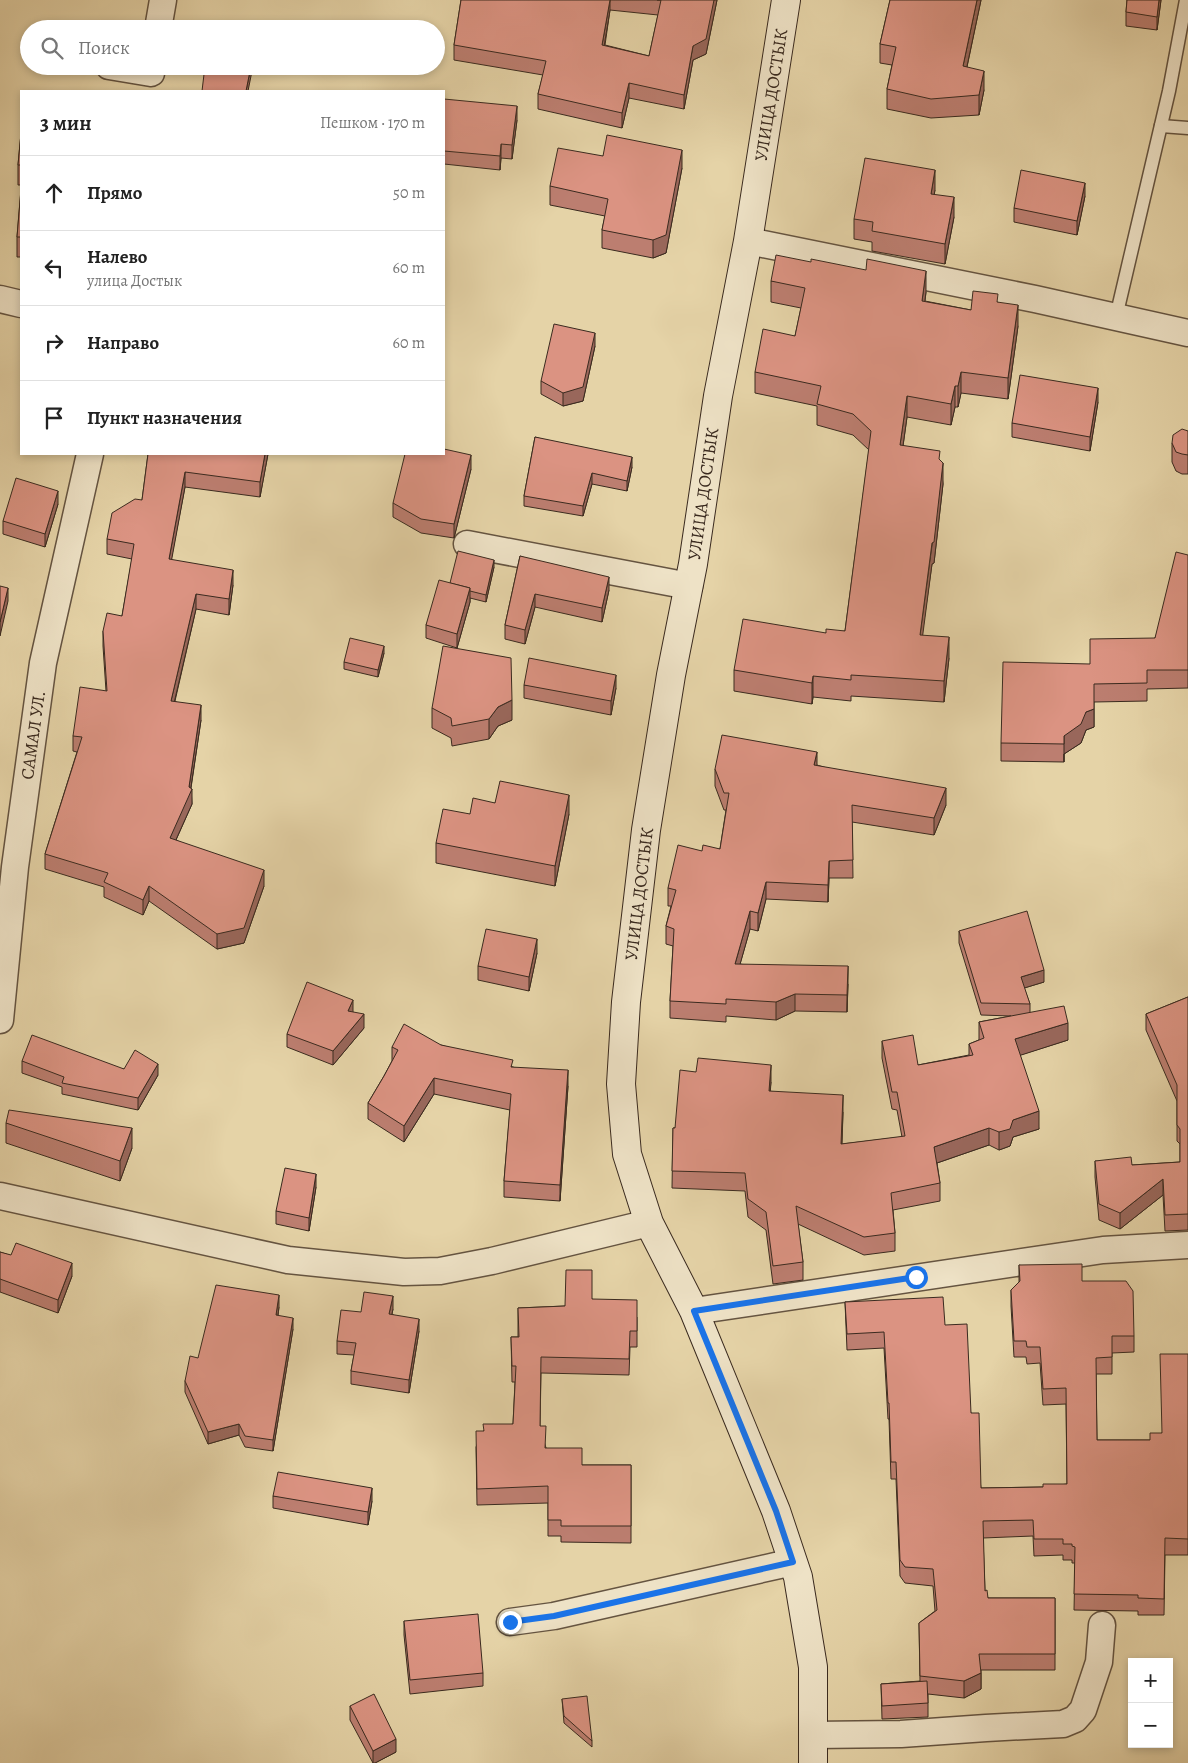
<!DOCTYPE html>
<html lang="ru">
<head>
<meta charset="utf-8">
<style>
  :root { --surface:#fff; --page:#f6f6f6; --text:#222; --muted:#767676; --line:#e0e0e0 }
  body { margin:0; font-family:Alegreya,serif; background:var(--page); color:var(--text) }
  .controls { position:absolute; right:15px; bottom:15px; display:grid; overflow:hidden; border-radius:0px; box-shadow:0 2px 8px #0003 }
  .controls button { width:45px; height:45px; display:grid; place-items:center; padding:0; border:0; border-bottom:1px solid var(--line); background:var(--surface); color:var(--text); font:25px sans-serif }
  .stop { position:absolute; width:15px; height:15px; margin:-11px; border:4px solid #1a73e8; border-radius:50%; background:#fff }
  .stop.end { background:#1a73e8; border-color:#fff; box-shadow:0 1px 5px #0008 }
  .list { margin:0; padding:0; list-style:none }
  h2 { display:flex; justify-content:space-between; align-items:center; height:65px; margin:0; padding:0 20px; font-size:21px }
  h2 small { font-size:16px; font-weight:400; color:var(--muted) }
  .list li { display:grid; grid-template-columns:32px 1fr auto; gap:15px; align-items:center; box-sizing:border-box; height:75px; padding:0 20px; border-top:1px solid var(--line) }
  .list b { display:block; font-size:19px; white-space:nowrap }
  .list p { margin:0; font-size:16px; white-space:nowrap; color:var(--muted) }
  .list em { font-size:16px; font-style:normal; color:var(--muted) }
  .icon { flex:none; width:28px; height:28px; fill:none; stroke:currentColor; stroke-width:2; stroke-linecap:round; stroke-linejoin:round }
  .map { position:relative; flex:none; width:1188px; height:1763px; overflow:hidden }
  .search { position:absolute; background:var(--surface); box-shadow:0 2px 8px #0003; left:20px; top:20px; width:425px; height:55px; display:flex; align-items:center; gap:12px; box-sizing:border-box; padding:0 18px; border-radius:28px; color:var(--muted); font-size:19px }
  .panel { position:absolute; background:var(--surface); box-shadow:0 2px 8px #0003; left:20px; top:90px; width:425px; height:365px; border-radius:0px }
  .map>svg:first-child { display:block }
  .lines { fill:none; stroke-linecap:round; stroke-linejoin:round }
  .service-casing { stroke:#655441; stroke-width:15 }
  .minor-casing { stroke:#655441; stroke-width:29 }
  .secondary-casing { stroke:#3a2a1f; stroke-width:30 }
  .service { stroke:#eee2c6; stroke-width:12 }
  .minor { stroke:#eee2c6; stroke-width:26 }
  .secondary { stroke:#eee2c6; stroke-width:28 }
  .wall { fill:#bc7e70; stroke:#3a2a1f; fill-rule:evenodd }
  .shaded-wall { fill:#99675b; stroke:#3a2a1f }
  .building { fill:#db9382; stroke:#3a2a1f }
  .route { stroke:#1a73e8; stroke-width:6 }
  .labels { text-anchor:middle; stroke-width:4; stroke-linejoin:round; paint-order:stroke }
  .street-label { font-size:18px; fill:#3a2a1f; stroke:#eee2c6 }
</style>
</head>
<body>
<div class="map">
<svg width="1188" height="1763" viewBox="0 0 1188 1763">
  <rect width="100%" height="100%" fill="#e5d3a7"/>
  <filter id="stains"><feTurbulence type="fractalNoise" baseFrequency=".004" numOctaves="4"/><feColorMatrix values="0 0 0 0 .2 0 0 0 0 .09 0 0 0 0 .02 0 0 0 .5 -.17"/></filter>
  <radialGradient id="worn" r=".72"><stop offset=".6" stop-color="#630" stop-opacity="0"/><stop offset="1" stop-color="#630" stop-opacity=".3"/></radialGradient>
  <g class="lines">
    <defs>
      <g id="service">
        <polyline points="1161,126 1188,128"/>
        <polyline points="1116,317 1169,91 1186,0"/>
      </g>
      <g id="minor">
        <polyline points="158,29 163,0"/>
        <polyline points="109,66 151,73"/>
        <polyline points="748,241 1035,299 1188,333"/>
        <polyline points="0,299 21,304"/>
        <polyline points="467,544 689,586"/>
        <polyline points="0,1020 15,867 43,663 90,454"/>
        <polyline points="0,1196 288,1260 404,1272 440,1271 492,1261 649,1223"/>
        <polyline points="694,1311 1103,1250 1188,1245"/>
        <polyline points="510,1622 554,1616 793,1562"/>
        <polyline points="813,1735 901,1734 986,1728 1063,1724 1075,1719 1083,1710 1099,1662 1102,1625"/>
      </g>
      <polyline id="secondary" points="786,0 748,241 718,396 693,564 671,675 646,830 626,1002 621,1084 627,1154 649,1223 694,1311 776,1511 798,1577 813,1667 813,1763"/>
    </defs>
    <!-- service casing -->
    <use href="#service" class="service-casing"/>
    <!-- minor casing -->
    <use href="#minor" class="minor-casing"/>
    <!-- secondary casing -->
    <use href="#secondary" class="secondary-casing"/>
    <!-- service -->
    <use href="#service" class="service"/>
    <!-- minor -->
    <use href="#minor" class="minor"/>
    <!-- secondary -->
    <use href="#secondary" class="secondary"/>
  </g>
  <!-- wall -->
  <g class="wall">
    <path d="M461,0H717L706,54L693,60L684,109L629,98L622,128L538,109V94L543,75L454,60V45ZM610,10L658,15L649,56L605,45Z"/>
    <polygon points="890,0 981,0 967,67 984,90 979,115 931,118 887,109 887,89 892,65 880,63 880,44"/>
    <polygon points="1127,0 1161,0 1157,30 1126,26 1126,12"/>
    <polygon points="444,103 517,120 512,159 501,158 500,170 444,164"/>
    <polygon points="21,133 21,185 18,185 18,165"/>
    <polygon points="603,156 682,168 666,253 653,258 602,248 602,230 605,216 550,205 550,186"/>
    <polygon points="21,189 21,257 17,257 17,237"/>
    <polygon points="935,190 934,194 954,217 945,264 872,251 872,242 854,239 854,219"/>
    <polygon points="1085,196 1077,235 1014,222 1014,208"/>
    <polygon points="771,281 926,292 925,301 971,310 998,302 1018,326 1008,399 961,393 958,407 955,407 951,425 907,417 903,446 940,460 943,484 934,563 932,564 922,635 949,658 944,702 851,696 851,701 813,697 812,704 734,691 734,670 826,633 845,631 869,450 853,435 817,425 817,406 755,393 755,372 795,336 801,308 771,302"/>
    <polygon points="595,346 583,401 563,406 541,394 541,381"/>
    <polygon points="1098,402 1090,451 1012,437 1012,423"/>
    <polygon points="1188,431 1188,474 1182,474 1176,471 1172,462 1172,443"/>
    <polygon points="535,437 632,467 627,491 592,484 583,516 524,506 524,496"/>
    <polygon points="148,454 268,454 260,497 185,487 171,560 233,585 229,615 196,609 175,701 201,720 191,788 192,804 176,840 264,886 244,943 217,949 149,901 143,915 104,897 104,887 45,869 45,854 77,752 73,751 73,736 106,691 103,646 103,631 122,616 132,559 107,554 107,539 142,500"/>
    <polygon points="471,469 454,538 421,533 393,517 393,503"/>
    <polygon points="58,504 45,547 3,534 3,521"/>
    <polygon points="1188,555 1188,688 1147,689 1147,701 1094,702 1094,727 1086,730 1081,743 1064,754 1064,762 1001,761 1001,743 1155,638"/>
    <polygon points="520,556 609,590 602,622 535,607 525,644 505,639 505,625"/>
    <polygon points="494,567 486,602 470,598 470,602 457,648 426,638 426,625 450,583"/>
    <polygon points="384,653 378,677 344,669 344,662"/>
    <polygon points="524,685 616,688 611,715 524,698"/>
    <polygon points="432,708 512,720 498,726 489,739 452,746 451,738 432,728"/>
    <polygon points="817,765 946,805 934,835 852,822 853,878 829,878 828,902 766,899 758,931 750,929 740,964 848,984 847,1012 795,1011 776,1020 726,1016 726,1022 670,1018 670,1001 673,946 666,944 666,926 671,906 668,906 668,888 702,851 720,849 726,810 724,810 715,786 715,769"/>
    <polygon points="495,803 569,814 555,886 436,863 436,843 470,814"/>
    <polygon points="959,931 1044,982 1024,988 1030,1004 1030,1013 1068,1040 1020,1055 1039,1129 1013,1137 1010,1146 999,1150 989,1145 937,1163 940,1183 940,1201 893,1210 895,1233 895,1251 864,1255 798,1224 803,1262 803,1280 773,1284 766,1230 748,1217 745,1191 672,1188 673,1128 675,1128 696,1072 771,1082 770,1091 843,1112 842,1144 902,1137 897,1110 892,1109 882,1058 882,1041 918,1065 969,1055 969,1044 979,1040 979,1022 1011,1016 981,1015 959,943"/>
    <polygon points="537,953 529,991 478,980 478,966"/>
    <polygon points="1188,997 1188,1230 1165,1231 1163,1195 1120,1229 1099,1220 1095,1177 1095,1161 1132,1165 1180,1162 1180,1144 1177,1141 1177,1101 1146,1030 1146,1014"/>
    <polygon points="353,1012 364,1028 333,1065 287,1047 287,1034"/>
    <polygon points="441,1045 513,1067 568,1086 560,1201 504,1197 504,1181 510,1110 434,1094 404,1142 368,1119 368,1103 384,1076 392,1061 392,1047"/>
    <polygon points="22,1061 124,1069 158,1075 138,1110 62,1094 62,1087 22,1073"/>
    <polygon points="6,1123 132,1148 120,1181 6,1143"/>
    <polygon points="316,1187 309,1231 276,1224 276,1211"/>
    <polygon points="0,1252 72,1276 58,1313 0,1292"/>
    <polygon points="1019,1265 1082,1281 1134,1336 1134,1352 1112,1353 1112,1374 1096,1374 1097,1440 1150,1440 1162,1433 1188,1354 1188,1555 1165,1555 1164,1615 1138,1615 1138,1611 1074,1610 1075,1563 1072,1563 1072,1560 1063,1560 1063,1555 1034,1556 1033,1536 983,1538 985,1591 988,1598 1055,1598 1055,1670 981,1670 981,1689 964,1698 928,1694 928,1717 882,1719 881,1684 920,1681 919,1623 935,1611 933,1586 905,1583 900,1576 896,1479 891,1479 889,1419 888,1419 884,1348 847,1350 845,1302 945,1325 971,1413 981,1488 1043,1487 1067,1484 1066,1404 1043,1405 1040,1363 1027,1364 1026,1357 1014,1357 1011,1306 1011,1290 1019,1282"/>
    <polygon points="592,1299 637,1317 637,1347 630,1347 629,1375 541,1373 540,1426 546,1448 582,1465 631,1465 631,1543 561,1542 561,1536 548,1536 548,1503 477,1505 476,1447 483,1431 513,1424 515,1382 512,1382 511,1337 518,1337 518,1308 565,1306"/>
    <polygon points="279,1307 278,1316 293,1329 273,1451 245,1447 239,1435 208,1444 185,1392 185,1381 198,1358"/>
    <polygon points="393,1309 392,1314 419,1331 409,1393 351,1384 351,1371 354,1355 337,1354 337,1341 361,1312"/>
    <polygon points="273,1496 372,1501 368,1525 273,1508"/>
    <polygon points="404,1621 483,1673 483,1686 410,1694 404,1635"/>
    <polygon points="562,1699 592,1741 592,1747 564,1723"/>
    <polygon points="350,1706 396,1752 375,1763 373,1763 350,1720"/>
  </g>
  <!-- shaded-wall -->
  <g class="shaded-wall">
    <polygon points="610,0 610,10 602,59 602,45"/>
    <polygon points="714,0 717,0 706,54 693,60 684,109 684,95 693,46"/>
    <polygon points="977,0 981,0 963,85 963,66"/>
    <polygon points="1159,0 1161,0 1157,30 1157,17"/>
    <polygon points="251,66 253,66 248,91 246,91"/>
    <polygon points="984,71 984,90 979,115 979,95"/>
    <polygon points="629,83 629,98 622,128 622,113"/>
    <polygon points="517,106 517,120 512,159 512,145"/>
    <polygon points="501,144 501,158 500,170 500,156"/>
    <polygon points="682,150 682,168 666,253 653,258 653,240"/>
    <polygon points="935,170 935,190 931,214 931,194"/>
    <polygon points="1085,183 1085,196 1077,235 1077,221"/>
    <polygon points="954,197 954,217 945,264 945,244"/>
    <polygon points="926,271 926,292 922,322 922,301"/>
    <polygon points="1018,305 1018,326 1008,399 1008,378"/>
    <polygon points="595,333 595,346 583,401 563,406 563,393"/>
    <polygon points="961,372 961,393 958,407 958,386"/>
    <polygon points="955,386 955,407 951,425 951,404"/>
    <polygon points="1098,388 1098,402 1090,451 1090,437"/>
    <polygon points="907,396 907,417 900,467 900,445"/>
    <polygon points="265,454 268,454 260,497 260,482"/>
    <polygon points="471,455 471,469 454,538 454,524"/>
    <polygon points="632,457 632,467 627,491 627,481"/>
    <polygon points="943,463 943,484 934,563 932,564 920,656 920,635"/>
    <polygon points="185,472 185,487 169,574 169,559"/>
    <polygon points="592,473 592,484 583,516 583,506"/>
    <polygon points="58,491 58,504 45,547 45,534"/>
    <polygon points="494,560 494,567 486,602 486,595"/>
    <polygon points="233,570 233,585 229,615 229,599"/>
    <polygon points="609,577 609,590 602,622 602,608"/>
    <polygon points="8,588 8,601 0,636 0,622"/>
    <polygon points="470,588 470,602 457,648 457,634"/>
    <polygon points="196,594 196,609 171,716 171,701"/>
    <polygon points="535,594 535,607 525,644 525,630"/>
    <polygon points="949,637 949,658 944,702 944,681"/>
    <polygon points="384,646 384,653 378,677 378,670"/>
    <polygon points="616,675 616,688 611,715 611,701"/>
    <polygon points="813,676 813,697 812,704 812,683"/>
    <polygon points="512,700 512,720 498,726 489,739 489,719 498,707"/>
    <polygon points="201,705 201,720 190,793 192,789 192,804 170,853 170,838 189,787"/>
    <polygon points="1094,709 1094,727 1086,730 1081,743 1064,754 1064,762 1064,736 1086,712"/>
    <polygon points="817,752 817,769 814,765"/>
    <polygon points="946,788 946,805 934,835 934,818"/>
    <polygon points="569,795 569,814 555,886 555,866"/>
    <polygon points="829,861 829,878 828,902 828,885"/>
    <polygon points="264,870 264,886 244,943 217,949 217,934"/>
    <polygon points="766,882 766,899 758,931 758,913"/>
    <polygon points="149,886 149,901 143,915 143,900"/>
    <polygon points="750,911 750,929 735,982 735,964"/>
    <polygon points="537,939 537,953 529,991 529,977"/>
    <polygon points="848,966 848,984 847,1012 847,995"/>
    <polygon points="1044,970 1044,982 1021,989 1021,977"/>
    <polygon points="795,994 795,1011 776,1020 776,1002"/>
    <polygon points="353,1000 353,1013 348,1011"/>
    <polygon points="364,1014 364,1028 333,1065 333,1051"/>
    <polygon points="1068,1023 1068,1040 1015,1057 1015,1039"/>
    <polygon points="158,1064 158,1075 138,1110 138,1098"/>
    <polygon points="771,1065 771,1082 769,1109 769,1091"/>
    <polygon points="568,1070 568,1086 560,1201 560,1185"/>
    <polygon points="434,1078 434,1094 404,1142 404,1126"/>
    <polygon points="843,1095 843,1112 841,1162 841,1144"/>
    <polygon points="1039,1111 1039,1129 1013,1137 1010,1146 999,1150 999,1132 1013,1120"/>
    <polygon points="132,1128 132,1148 120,1181 120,1161"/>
    <polygon points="989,1128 989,1145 934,1164 934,1147"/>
    <polygon points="316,1174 316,1187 309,1231 309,1218"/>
    <polygon points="1163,1179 1163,1195 1120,1229 1120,1213"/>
    <polygon points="72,1263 72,1276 58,1313 58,1300"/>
    <polygon points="279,1295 279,1307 276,1327 276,1315"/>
    <polygon points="393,1296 393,1309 389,1327 389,1314"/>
    <polygon points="293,1318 293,1329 273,1451 273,1440"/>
    <polygon points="419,1319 419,1331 409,1393 409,1380"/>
    <polygon points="239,1424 239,1435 208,1444 208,1432"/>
    <polygon points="372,1488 372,1501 368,1525 368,1512"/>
    <polygon points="981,1673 981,1689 964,1698 964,1681"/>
    <polygon points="396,1739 396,1752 375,1763 373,1763 373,1751"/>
  </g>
  <!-- building -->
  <g class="building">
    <polygon points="461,0 610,0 602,45 649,56 661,0 657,0 714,0 706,39 693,46 684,95 629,83 622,113 538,94 546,61 454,45"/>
    <polygon points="890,0 977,0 963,66 984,71 979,95 931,99 887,89 896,47 880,44"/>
    <polygon points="1127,0 1159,0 1157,17 1126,12"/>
    <polygon points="205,66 251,66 246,91 202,91"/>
    <polygon points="444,99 517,106 512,145 501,144 500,156 444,151"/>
    <polygon points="21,133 21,165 18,165"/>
    <polygon points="607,135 682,150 666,235 653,240 602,230 608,199 550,186 558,148 603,156"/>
    <polygon points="865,158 935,170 931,194 954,197 945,244 872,231 873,222 854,219"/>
    <polygon points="1021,170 1085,183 1077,221 1014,208"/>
    <polygon points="21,189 21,237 17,237"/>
    <polygon points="776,255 811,262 811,259 866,270 867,259 926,271 922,301 971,310 973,291 998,294 997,302 1018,305 1008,378 961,372 958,386 955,386 951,404 907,396 900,445 940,451 939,459 943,463 934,542 932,543 920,635 949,637 944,681 851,675 851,680 813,676 812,683 734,670 743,619 826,633 826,629 845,631 871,431 853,414 817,404 821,386 755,372 763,329 795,336 805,288 771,281"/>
    <polygon points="554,324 595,333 583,387 563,393 541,381"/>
    <polygon points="1020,375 1098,388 1090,437 1012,423"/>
    <polygon points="1182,429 1188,431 1188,455 1182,454 1176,452 1172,443 1173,435"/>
    <polygon points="535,437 632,457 627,481 592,473 583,506 524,496"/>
    <polygon points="444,449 471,455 454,524 421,519 393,503 405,454 444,454"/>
    <polygon points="148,454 265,454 260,482 185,472 169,559 233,570 229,599 196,594 171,701 201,705 189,787 192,789 170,838 264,870 244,928 217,934 149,886 143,900 104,882 108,873 45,854 82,737 73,736 80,687 107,691 103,631 107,613 122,616 134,544 107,539 112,513 135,499 142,500"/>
    <polygon points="16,478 58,491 45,534 3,521"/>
    <polygon points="458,551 494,560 486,595 470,591 470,588 450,583"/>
    <polygon points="1176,552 1188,555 1188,670 1147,670 1147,683 1094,684 1094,709 1086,712 1081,724 1064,736 1064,744 1001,743 1003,662 1090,664 1090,639 1155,638"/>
    <polygon points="520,556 609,577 602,608 535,594 525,630 505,625"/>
    <polygon points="439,580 470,588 457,634 426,625"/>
    <polygon points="0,586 8,588 0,622"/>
    <polygon points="350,638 384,646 378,670 344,662"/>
    <polygon points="443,646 511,658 512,700 498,707 489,719 452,726 451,718 432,708"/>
    <polygon points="529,658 616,675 611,701 524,685"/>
    <polygon points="722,735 817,752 814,765 946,788 934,818 852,805 853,860 829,861 828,885 766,882 758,913 750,911 735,964 848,966 847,995 795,994 776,1002 726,999 726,1004 670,1001 674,929 666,926 676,890 668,888 678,845 702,851 703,845 720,849 729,793 724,793 715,769"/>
    <polygon points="500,781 569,795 555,866 436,843 443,809 470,814 473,798 495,803"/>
    <polygon points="1027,911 1044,970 1021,977 1030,1004 981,1003 959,931"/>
    <polygon points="486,929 537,939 529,977 478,966"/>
    <polygon points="307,982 353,1000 348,1011 364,1014 333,1051 287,1034"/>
    <polygon points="1188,997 1188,1214 1165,1215 1163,1179 1120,1213 1099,1204 1095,1161 1131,1157 1132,1165 1180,1162 1180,1129 1177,1125 1177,1085 1146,1014"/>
    <polygon points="1064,1006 1068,1023 1015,1039 1039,1111 1013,1120 1010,1129 999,1132 989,1128 934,1147 940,1183 891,1193 895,1233 864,1237 796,1206 803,1262 773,1266 766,1212 748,1199 745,1173 672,1171 673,1128 675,1128 680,1070 696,1072 698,1058 771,1065 769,1091 843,1095 841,1144 905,1136 897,1092 892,1092 882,1041 913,1035 918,1065 973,1055 969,1044 984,1038 979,1022"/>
    <polygon points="404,1024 441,1045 513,1060 511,1067 568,1070 560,1185 504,1181 511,1094 434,1078 404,1126 368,1103 384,1076 398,1050 392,1047"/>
    <polygon points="32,1035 124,1069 135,1050 158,1064 138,1098 62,1083 64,1077 22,1061"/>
    <polygon points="9,1110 132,1128 120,1161 6,1123"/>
    <polygon points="285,1168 316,1174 309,1218 276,1211"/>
    <polygon points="16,1243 72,1263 58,1300 0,1279 0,1252 11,1255"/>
    <polygon points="1082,1264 1082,1281 1126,1281 1133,1291 1134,1336 1112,1336 1112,1357 1096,1358 1097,1440 1150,1440 1150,1433 1162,1433 1160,1354 1188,1354 1188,1539 1165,1538 1164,1599 1138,1598 1138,1595 1074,1594 1075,1547 1072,1546 1072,1544 1063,1544 1063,1539 1034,1539 1033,1520 983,1521 985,1591 987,1590 988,1598 1055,1598 1055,1654 979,1654 981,1673 964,1681 920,1676 919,1623 937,1610 933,1569 905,1567 900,1560 896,1462 891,1462 889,1403 888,1403 884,1332 847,1334 845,1302 943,1297 945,1325 967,1324 971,1413 979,1413 981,1488 1043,1487 1043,1484 1067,1484 1066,1388 1043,1389 1040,1347 1027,1347 1026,1341 1014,1341 1011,1290 1020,1281 1019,1265"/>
    <polygon points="566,1270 592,1270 592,1299 637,1300 637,1331 630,1331 629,1359 541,1357 540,1426 546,1426 545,1448 582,1448 582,1465 631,1465 631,1526 561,1526 561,1520 548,1520 548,1486 477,1489 476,1431 484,1431 483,1424 513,1424 516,1366 512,1366 511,1337 519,1337 518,1308 565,1306"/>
    <polygon points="216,1285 279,1295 276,1315 293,1318 273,1440 245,1436 239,1424 208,1432 185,1381 190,1356 198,1358"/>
    <polygon points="364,1292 393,1296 389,1314 419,1319 409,1380 351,1371 356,1343 337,1341 341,1310 361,1312"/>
    <polygon points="278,1472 372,1488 368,1512 273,1496"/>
    <polygon points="478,1614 483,1673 410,1680 404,1621"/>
    <polygon points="927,1681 928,1703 882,1706 881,1684"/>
    <polygon points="374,1694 396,1739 373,1751 350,1706"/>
    <polygon points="587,1696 592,1741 564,1716 562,1699"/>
  </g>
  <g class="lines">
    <!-- route -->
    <polyline class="route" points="510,1622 554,1616 793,1562 776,1511 694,1311 916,1277"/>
  </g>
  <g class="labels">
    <!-- street labels -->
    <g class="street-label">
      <text transform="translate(771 95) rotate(-81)" y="6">УЛИЦА ДОСТЫК</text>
      <text transform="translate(703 494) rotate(-82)" y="6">УЛИЦА ДОСТЫК</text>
      <text transform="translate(33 735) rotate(-82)" y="6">САМАЛ УЛ.</text>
      <text transform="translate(639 894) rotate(-83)" y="6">УЛИЦА ДОСТЫК</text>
    </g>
  </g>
  <rect width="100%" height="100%" filter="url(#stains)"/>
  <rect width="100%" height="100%" fill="url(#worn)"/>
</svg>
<div class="controls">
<button>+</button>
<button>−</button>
</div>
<div class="stop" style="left:916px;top:1277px"></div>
<div class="stop end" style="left:510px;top:1622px"></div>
<div class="search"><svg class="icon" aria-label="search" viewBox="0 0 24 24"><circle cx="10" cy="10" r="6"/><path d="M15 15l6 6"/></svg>Поиск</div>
<section class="panel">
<h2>3 мин<small>Пешком · 170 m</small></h2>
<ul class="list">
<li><svg class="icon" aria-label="ahead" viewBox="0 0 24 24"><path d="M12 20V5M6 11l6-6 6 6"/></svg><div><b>Прямо</b></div><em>50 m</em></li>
<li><svg class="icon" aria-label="left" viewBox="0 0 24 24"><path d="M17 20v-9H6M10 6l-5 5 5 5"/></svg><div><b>Налево</b><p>улица Достык</p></div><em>60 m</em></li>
<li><svg class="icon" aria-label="right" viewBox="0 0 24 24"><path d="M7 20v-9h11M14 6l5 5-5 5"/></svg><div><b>Направо</b></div><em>60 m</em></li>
<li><svg class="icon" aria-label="arrive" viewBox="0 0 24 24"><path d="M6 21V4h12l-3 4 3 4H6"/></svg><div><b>Пункт назначения</b></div></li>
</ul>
</section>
</div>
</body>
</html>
